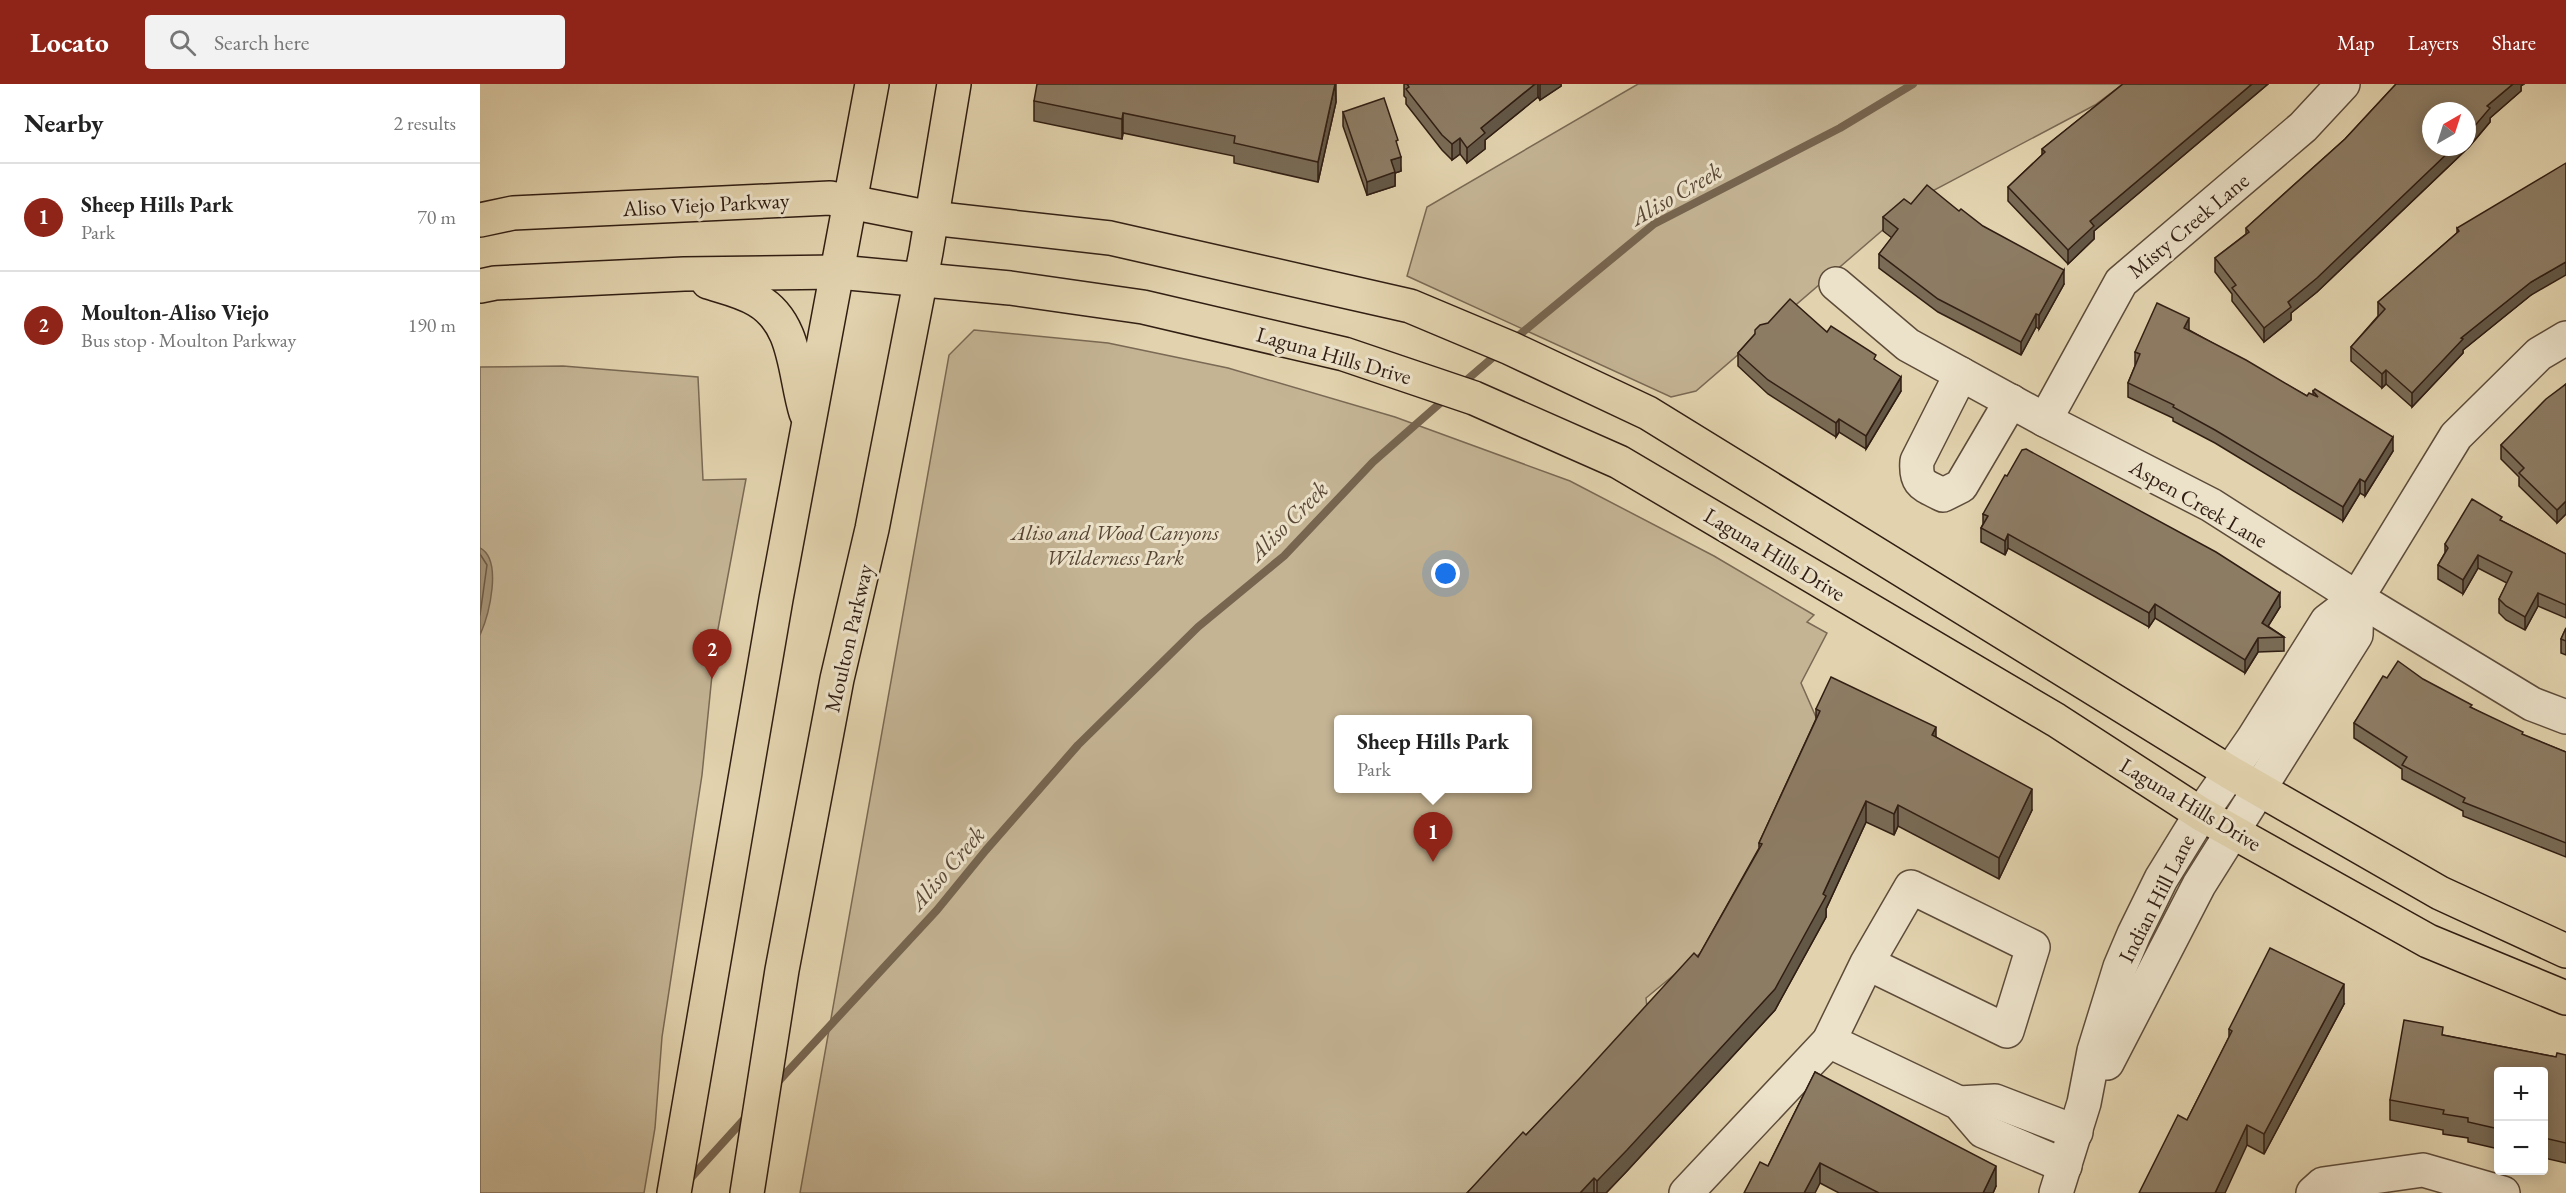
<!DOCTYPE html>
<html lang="en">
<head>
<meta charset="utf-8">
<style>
  :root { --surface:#fff; --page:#f2f2f2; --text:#222; --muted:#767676; --line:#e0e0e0; --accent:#8f2418 }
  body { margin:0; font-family:"EB Garamond",serif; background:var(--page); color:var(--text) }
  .controls { position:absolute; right:18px; bottom:18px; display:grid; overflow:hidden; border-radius:6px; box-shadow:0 3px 15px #0003 }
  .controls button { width:54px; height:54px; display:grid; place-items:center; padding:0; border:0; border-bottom:2px solid var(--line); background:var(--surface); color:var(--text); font:30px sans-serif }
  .compass { position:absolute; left:1942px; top:18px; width:54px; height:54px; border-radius:50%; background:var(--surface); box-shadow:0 3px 15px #0003; rotate:39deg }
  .you { position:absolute; left:966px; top:490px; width:21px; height:21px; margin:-15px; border:4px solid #fff; border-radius:50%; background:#1a73e8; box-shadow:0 0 0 9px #1a73e833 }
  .badge { display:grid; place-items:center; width:39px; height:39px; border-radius:50%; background:var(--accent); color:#fff; font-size:20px; font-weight:700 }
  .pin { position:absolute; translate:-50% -50px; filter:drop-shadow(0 2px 3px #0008) }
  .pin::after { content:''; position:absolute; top:32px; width:21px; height:18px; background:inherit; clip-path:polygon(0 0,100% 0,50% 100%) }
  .popup { position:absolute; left:854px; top:631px; width:198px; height:78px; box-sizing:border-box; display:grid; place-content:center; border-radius:6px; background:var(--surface); filter:drop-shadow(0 2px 4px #0005); font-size:20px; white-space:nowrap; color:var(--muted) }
  .popup b { font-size:22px; color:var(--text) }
  .popup::after { content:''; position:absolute; left:50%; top:100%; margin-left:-12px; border:12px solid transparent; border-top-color:var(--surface) }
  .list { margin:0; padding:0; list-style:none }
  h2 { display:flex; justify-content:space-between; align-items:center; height:78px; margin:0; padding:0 24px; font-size:26px }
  h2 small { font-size:20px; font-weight:400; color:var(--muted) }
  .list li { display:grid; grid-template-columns:39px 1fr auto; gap:18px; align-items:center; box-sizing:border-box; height:108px; padding:0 24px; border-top:2px solid var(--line) }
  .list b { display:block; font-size:22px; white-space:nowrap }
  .list p { margin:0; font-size:20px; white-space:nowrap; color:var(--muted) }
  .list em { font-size:20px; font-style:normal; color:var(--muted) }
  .icon { flex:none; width:33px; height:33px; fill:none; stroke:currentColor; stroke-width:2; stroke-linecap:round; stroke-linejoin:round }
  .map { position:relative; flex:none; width:2086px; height:1109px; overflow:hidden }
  header { display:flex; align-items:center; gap:36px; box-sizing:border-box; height:84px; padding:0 30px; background:var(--accent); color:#fff }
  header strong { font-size:28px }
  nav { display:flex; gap:33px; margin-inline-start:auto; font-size:21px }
  .search { width:420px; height:54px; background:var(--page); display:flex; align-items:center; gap:15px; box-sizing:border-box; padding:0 21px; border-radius:6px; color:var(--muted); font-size:22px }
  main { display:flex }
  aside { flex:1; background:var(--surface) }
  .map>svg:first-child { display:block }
  .green { fill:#c4b494; stroke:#7a6954; stroke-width:1.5; fill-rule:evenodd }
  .water { fill:#a69579; stroke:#776550; stroke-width:1.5 }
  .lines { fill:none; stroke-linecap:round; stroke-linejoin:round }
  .shore { stroke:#6c5a46; stroke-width:1.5 }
  .stream { stroke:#776550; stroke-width:8 }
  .minor-casing { stroke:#5d4b3a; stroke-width:36 }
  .major-casing { stroke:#311e13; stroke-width:36 }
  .minor { stroke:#ece2ca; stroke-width:33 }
  .major { stroke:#e2d3ae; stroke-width:33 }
  .wall { fill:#796b56; stroke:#311e13; stroke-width:1.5 }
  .shaded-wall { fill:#635746; stroke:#311e13; stroke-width:1.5 }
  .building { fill:#8d7c64; stroke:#311e13; stroke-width:1.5 }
  .labels { text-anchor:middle; stroke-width:6; stroke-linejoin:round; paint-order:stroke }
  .street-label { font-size:22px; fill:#311e13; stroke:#ece2ca }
  .park-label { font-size:22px; font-style:italic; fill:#564433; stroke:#ece2ca }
  .water-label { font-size:24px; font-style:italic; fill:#5a4837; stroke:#ece2ca }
</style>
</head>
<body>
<header>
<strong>Locato</strong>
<div class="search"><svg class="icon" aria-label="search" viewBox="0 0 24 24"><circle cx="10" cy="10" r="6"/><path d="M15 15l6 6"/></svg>Search here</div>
<nav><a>Map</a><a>Layers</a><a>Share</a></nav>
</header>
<main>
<aside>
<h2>Nearby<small>2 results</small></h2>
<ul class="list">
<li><span class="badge">1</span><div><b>Sheep Hills Park</b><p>Park</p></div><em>70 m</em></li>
<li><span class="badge">2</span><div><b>Moulton-Aliso Viejo</b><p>Bus stop · Moulton Parkway</p></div><em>190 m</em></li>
</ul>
</aside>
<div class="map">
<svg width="2086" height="1109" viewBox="0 0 2086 1109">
  <rect width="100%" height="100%" fill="#e2d3ae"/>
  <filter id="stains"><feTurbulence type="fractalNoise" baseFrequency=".00333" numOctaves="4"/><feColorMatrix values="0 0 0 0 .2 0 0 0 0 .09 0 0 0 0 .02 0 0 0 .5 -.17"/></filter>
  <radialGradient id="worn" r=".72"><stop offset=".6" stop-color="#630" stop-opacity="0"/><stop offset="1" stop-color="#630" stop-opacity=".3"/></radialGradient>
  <!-- green -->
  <g class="green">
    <polygon points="1158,0 1643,0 1615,21 1441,113 1216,307 1191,313 927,192 947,123"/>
    <path d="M494,246L628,259L748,284L915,333L1090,397L1234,472L1334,531L1327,538L1347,549L1321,599L1343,649L1224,866L1166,914L1168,933L999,1109H320L469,271ZM858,636H1048V704H858Z"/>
    <polygon points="83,282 218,293 223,396 266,395 235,561 222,691 182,953 175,1044 164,1109 0,1109 0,283"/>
  </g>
  <!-- water -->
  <path class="water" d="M0,464C23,476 9,531 0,551Z"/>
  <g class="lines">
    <!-- shore -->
    <polyline class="shore" points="0,470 7,481 0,531"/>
    <!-- stream -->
    <g class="stream">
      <polyline points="1032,257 1174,140 1360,44 1433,0"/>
      <polyline points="982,300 1018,269"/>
      <polyline points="296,1000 457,826 506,766 598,661 718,543 804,472 893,378 966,314"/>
      <polyline points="208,1097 268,1031"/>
    </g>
    <defs>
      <g id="minor">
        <polyline points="1356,200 1428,261 1565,336 1731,421 1877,514 2052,620 2086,633"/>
        <path d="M1481,290L1437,377C1435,401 1444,401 1463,411L1481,402L1531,317"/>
        <polyline points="1565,336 1641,198 1823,43 1863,0"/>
        <polyline points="1349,957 1479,1019 1503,1047 1585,1082"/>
        <polyline points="1627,979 1719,801 1876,551 1877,514"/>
        <polyline points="1479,1019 1515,1017 1596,1048"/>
        <polyline points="1206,1109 1349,957 1387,879 1431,803 1553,863 1527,947 1387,879"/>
        <polyline points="1576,1109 1604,1019 1614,967 1640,883 1654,850 1681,795 1721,730 1773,655 1847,537 1877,514 1976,352 2059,270 2086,254"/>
        <polyline points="1833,1109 1843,1100 1943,1086 2023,1109"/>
      </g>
      <g id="major">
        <polyline points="0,136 33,129 350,114 451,134 630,154 930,222 1030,264 1168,329 1751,689 1960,809 2086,867"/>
        <path d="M228,198C244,203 262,207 277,216C317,239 314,290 326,329"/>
        <polyline points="0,202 15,199 204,190 358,188 530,204 663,223 864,270 994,314 1139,378 1576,636 1721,730 1948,857 2086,914"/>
        <polyline points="194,1109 296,515 392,0"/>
        <polyline points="267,1109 302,886 357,595 392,445 446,168 474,0"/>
      </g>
    </defs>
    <!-- minor casing -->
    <use href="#minor" class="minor-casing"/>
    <!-- major casing -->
    <use href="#major" class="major-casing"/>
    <!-- minor -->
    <use href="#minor" class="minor"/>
    <!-- major -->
    <use href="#major" class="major"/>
  </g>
  <!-- wall -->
  <g class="wall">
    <polygon points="856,0 856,18 838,98 754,79 754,72 643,49 642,55 554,37 554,17"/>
    <polygon points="924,0 1081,0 1081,2 1060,16 1058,13 1005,56 1005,65 987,79 980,70 972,76 962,66 926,20 926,14 924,12"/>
    <polygon points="1643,0 1788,0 1614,147 1614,155 1588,180 1528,117 1528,103 1562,71 1562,65"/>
    <polygon points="1916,0 2044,0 2041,2 2041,7 2010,34 2010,38 1989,63 1837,208 1811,229 1811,236 1784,258 1752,217 1752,210 1735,188 1735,174 1766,150 1766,144 1865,55"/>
    <polygon points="863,28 918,65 921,87 915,89 915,102 887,111 863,42"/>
    <polygon points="1431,120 1479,127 1584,200 1559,245 1556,243 1541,271 1458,228 1399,184 1399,170 1412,154 1403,147 1403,133"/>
    <polygon points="1977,144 2051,211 1983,266 1983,269 1932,323 1906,300 1902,304 1871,277 1871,263 1898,232 1898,218 1977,149"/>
    <polygon points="1709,246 1827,312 1833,311 1833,307 1913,367 1885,412 1880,409 1863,437 1735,359 1693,337 1693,334 1648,313 1648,299 1655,282 1655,268"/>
    <polygon points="1347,248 1396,277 1421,307 1386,365 1359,348 1356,353 1288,310 1258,282 1258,269 1275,250"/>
    <polygon points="2086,300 2086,430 2077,439 2039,402 2039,393 2021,375 2021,361"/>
    <polygon points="1503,430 1800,523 1788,542 1804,553 1804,567 1778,568 1765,589 1675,534 1669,543 1528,464 1525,471 1501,458 1501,444 1503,440"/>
    <polygon points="2022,437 2086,470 2086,534 2058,522 2045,546 2026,536 2019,529 2019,515 2027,499 1998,484 1983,510 1958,495 1958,481 1965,469 1965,460"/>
    <polygon points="2086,544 2086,571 2081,569 2081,555"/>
    <polygon points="1907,594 1992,624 2043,651 2086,668 2086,773 1983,732 1983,727 1922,695 1922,685 1874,654 1874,639"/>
    <polygon points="1336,625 1456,653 1552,726 1519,795 1418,742 1414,751 1386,738 1346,825 1346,833 1295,926 1147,1087 1126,1109 987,1109 1046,1051 1218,873 1279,764 1279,759 1336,635"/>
    <polygon points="1864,920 1784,1070 1767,1061 1707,1036 1749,953 1749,945"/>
    <polygon points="1963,951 2076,973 2086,971 2086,1079 2064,1074 2064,987 2019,987 2019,1065 1988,1058 1988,1054 1963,1050 1963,1046 1910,1036 1910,1016"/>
    <polygon points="1335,988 1516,1102 1513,1109 1359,1109 1340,1099 1288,1082"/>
  </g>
  <!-- shaded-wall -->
  <g class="shaded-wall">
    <polygon points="855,0 856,18 838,98 838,78"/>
    <polygon points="1055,0 1058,0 1058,13 1005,56 1005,65 987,79 987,64 1001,44"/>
    <polygon points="1061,0 1081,0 1081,2 1060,16 1060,1"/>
    <polygon points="1772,0 1788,0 1614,147 1614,155 1588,180 1588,166 1610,137"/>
    <polygon points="2033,0 2044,0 2041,2 2041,7 2010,34 2010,38 1989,63 1837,208 1811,229 1811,236 1784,258 1784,244 1808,218 1974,63 1987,63 1987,51 2007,22"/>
    <polygon points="643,29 643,49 642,55 642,35"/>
    <polygon points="980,54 980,70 972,76 972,60"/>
    <polygon points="921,73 921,87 915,89 915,102 887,111 887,98 911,76"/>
    <polygon points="2086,178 2086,191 2051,211 1983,266 1983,269 1932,323 1932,309 1981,254 2051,198"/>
    <polygon points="1584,186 1584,200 1559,245 1559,231"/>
    <polygon points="1556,230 1556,243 1541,271 1541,258"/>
    <polygon points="1709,234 1709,248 1704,244"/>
    <polygon points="1906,286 1906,300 1902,304 1902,290"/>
    <polygon points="1421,293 1421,307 1386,365 1386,352"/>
    <polygon points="1359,335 1359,348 1356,353 1356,339"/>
    <polygon points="1913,353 1913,367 1885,412 1885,398"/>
    <polygon points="1880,395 1880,409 1863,437 1863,423"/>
    <polygon points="2086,417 2086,430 2077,439 2077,426"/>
    <polygon points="1528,450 1528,464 1525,471 1525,457"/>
    <polygon points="1998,471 1998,484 1983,510 1983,496"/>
    <polygon points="1800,509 1800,523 1782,552 1782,539"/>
    <polygon points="2058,509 2058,522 2045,546 2045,533"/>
    <polygon points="1675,520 1675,534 1669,543 1669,529"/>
    <polygon points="1778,554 1778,568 1765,589 1765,576"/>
    <polygon points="1456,643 1456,664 1452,651"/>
    <polygon points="1552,705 1552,726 1519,795 1519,774"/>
    <polygon points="1386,717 1386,738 1346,825 1346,833 1295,926 1147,1087 1126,1109 1117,1109 1117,1097 1343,810"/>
    <polygon points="1418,721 1418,742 1414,751 1414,730"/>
    <polygon points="1864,900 1864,920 1784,1070 1784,1050"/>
    <polygon points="1767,1041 1767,1061 1745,1109 1735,1109"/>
    <polygon points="1340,1079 1340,1099 1335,1109 1324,1109"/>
    <polygon points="1516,1082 1516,1102 1513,1109 1503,1109"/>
    <polygon points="1114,1094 1114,1109 1100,1109"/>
  </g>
  <!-- building -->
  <g class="building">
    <polygon points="557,0 855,0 838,78 754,59 755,52 643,29 642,35 554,17"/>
    <polygon points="927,0 1055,0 1001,44 1005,49 987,64 980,54 972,60 962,51 926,5 929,3"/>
    <polygon points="1643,0 1772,0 1610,137 1614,142 1588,166 1528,103 1565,68 1562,65"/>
    <polygon points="1916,0 2033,0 2007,22 2010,24 1987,51 1987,27 1951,27 1951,63 1974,63 1837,194 1808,218 1811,223 1784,244 1752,204 1756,201 1735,174 1769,148 1766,144 1865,55"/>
    <polygon points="904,14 918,56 916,57 921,73 911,76 915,88 887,98 863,28"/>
    <polygon points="2086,79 2086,178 2051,198 1981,254 1983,255 1932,309 1906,286 1902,290 1871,263 1905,225 1898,218 1979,147 1977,144"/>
    <polygon points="1447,101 1479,127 1481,125 1503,142 1584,186 1559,231 1556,230 1541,258 1458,215 1399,170 1418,145 1403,133 1424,115 1431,120"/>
    <polygon points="1310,215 1347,248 1351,242 1396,271 1394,275 1421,293 1386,352 1359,335 1356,339 1288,296 1258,269 1275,250 1275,246 1280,241 1288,239"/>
    <polygon points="1677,219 1709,234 1704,244 1766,276 1827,312 1829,309 1838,313 1833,307 1835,305 1913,353 1885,398 1880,395 1863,423 1735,346 1693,323 1694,321 1648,299 1660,270 1655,268"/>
    <polygon points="2086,300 2086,417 2077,426 2039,389 2044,384 2021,361 2066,315"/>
    <polygon points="1546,365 1736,468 1800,509 1782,539 1804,553 1778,554 1765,576 1675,520 1669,529 1528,450 1525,457 1501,444 1508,432 1503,430 1525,391 1527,392 1542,366"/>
    <polygon points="1992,415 2022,433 2020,436 2086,470 2086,521 2058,509 2045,533 2026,522 2019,515 2032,488 1998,471 1983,496 1958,481 1968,464 1965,460"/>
    <polygon points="2086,544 2086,557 2081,555"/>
    <polygon points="1918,577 1943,595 1992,621 1990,623 2043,648 2042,650 2086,668 2086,759 1983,718 1985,714 1922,681 1927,673 1874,639 1903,592 1907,594"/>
    <polygon points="1351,593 1456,643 1452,651 1552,705 1519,774 1418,721 1414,730 1386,717 1343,810 1346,812 1295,905 1147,1066 1117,1097 1114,1094 1100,1109 987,1109 1043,1048 1046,1051 1100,994 1214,869 1218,873 1282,760 1279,759 1340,627 1336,625"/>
    <polygon points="1790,864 1864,900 1784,1050 1767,1041 1735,1109 1659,1109 1698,1031 1707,1036 1752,947 1749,945"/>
    <polygon points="1924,936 1963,943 1962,951 2076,973 2077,969 2086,971 2086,1059 2064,1054 2064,987 2019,987 2019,1045 1988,1038 1988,1034 1963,1030 1964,1026 1910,1016"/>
    <polygon points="1335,988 1516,1082 1503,1109 1399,1109 1340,1079 1324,1109 1264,1109 1280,1078 1288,1082"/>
  </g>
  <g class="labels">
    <!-- street labels -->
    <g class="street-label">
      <text transform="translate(226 120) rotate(-3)" y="8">Aliso Viejo Parkway</text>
      <text transform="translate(1708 141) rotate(-40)" y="8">Misty Creek Lane</text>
      <text transform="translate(854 271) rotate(16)" y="8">Laguna Hills Drive</text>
      <text transform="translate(1719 419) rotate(30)" y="8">Aspen Creek Lane</text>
      <text transform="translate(1295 470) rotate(31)" y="8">Laguna Hills Drive</text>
      <text transform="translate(368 554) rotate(-77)" y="8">Moulton Parkway</text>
      <text transform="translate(1711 720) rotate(31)" y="8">Laguna Hills Drive</text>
      <text transform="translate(1676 814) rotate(-63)" y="8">Indian Hill Lane</text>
    </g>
    <!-- park labels -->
    <g class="park-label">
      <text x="635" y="456">Aliso and Wood Canyons<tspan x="635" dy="25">Wilderness Park</tspan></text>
    </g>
    <!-- water labels -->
    <g class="water-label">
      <text transform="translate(1196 110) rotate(-30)" y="8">Aliso Creek</text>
      <text transform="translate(808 437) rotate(-45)" y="8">Aliso Creek</text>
      <text transform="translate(467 784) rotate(-49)" y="8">Aliso Creek</text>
    </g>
  </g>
  <rect width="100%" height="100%" filter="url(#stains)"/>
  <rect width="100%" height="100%" fill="url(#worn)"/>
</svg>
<div class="controls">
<button>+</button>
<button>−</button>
</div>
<svg class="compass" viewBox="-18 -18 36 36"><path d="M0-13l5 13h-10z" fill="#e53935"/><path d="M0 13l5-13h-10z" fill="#767676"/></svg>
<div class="you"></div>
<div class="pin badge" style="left:953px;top:778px">1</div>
<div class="popup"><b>Sheep Hills Park</b>Park</div>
<div class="pin badge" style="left:232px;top:595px">2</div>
</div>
</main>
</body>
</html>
